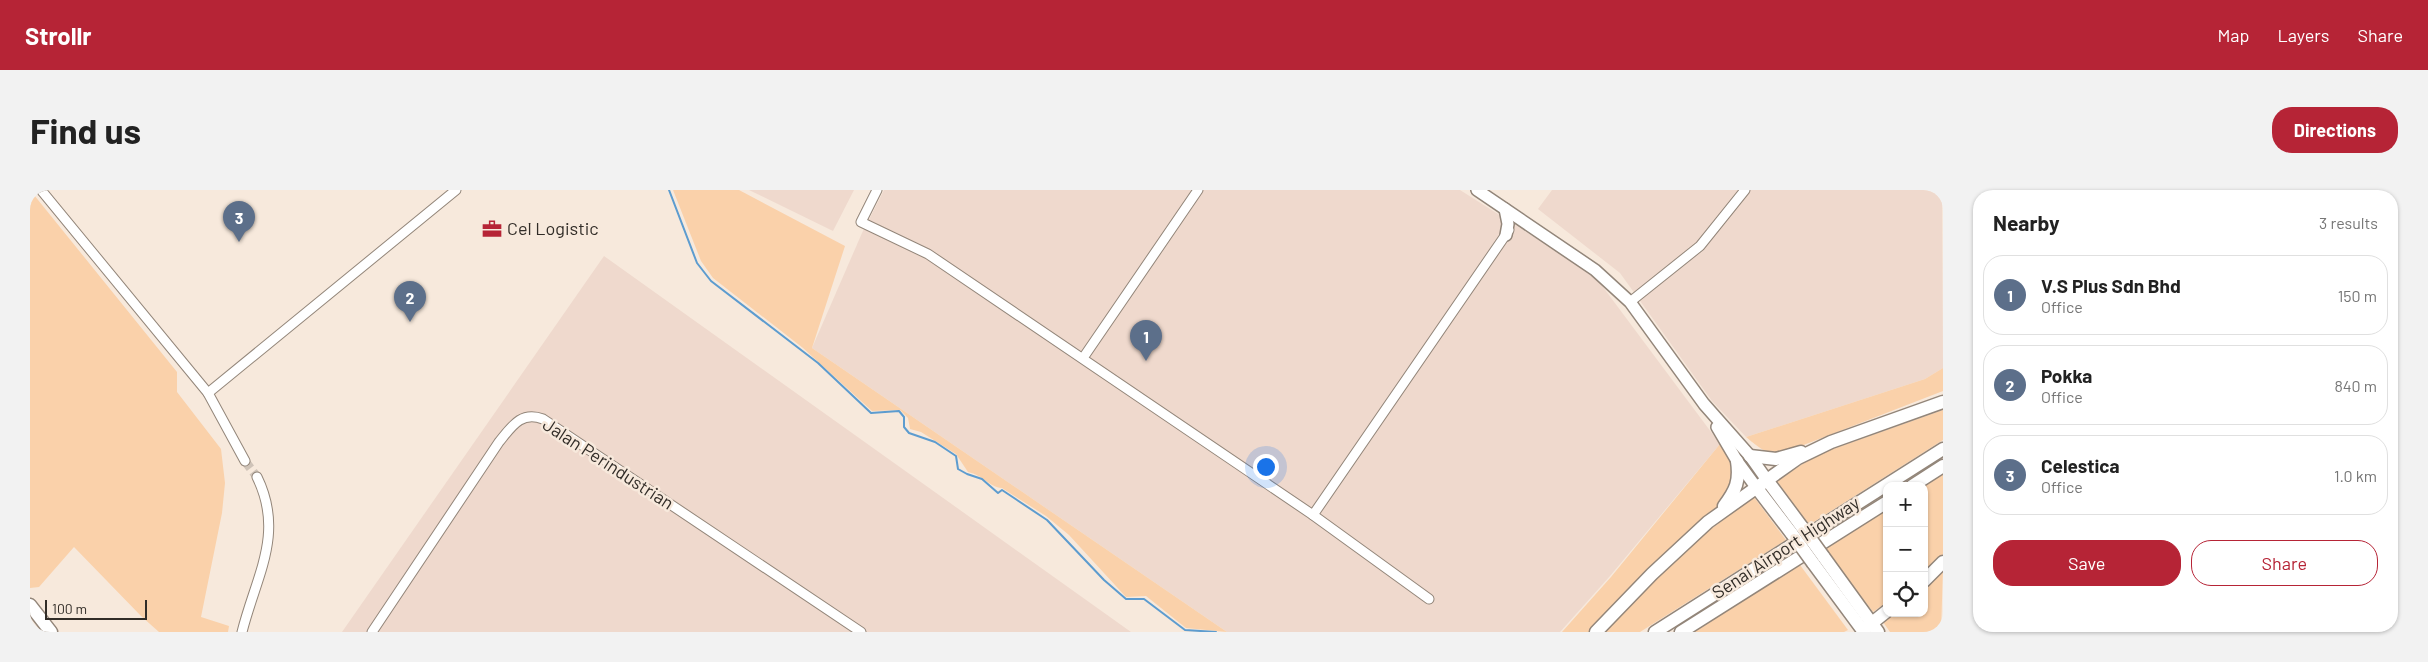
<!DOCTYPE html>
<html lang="en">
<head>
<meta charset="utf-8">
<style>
  :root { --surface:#fff; --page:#f2f2f2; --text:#222; --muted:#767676; --line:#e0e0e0; --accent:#b62436 }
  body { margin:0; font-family:Barlow,sans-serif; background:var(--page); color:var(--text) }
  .controls { position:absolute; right:15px; bottom:15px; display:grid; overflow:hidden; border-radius:10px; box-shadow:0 1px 4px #0004 }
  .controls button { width:45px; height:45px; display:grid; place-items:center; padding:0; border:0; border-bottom:1px solid var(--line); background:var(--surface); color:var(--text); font:25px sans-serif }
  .scale { position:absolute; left:15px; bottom:12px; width:102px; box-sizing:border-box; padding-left:5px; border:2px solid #312c27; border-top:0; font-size:14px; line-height:18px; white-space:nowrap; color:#312c27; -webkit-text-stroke:4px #f7e9dc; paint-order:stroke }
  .you { position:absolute; left:1235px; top:276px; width:18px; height:18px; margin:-12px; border:4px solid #fff; border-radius:50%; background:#1a73e8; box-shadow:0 0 0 8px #1a73e833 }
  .badge { display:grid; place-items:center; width:32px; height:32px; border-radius:50%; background:var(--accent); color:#fff; font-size:16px; font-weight:700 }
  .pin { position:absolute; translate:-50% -41px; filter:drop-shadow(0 1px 2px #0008) }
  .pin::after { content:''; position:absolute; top:26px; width:18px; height:15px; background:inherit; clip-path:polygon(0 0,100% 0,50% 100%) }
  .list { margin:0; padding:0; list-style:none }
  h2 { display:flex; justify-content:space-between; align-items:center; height:65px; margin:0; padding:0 20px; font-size:21px }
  h2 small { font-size:16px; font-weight:400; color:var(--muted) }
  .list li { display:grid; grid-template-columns:32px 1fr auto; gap:15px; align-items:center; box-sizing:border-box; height:80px; margin:0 10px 10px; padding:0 10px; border:1px solid var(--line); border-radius:20px }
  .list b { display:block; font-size:19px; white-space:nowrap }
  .list p { margin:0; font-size:16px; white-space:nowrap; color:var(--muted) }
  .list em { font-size:16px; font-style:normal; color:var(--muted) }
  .actions { display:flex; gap:10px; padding:15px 20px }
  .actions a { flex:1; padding:11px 0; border:1px solid var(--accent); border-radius:20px; text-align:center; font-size:18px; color:var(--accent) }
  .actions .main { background:var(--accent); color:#fff }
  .icon { flex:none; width:28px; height:28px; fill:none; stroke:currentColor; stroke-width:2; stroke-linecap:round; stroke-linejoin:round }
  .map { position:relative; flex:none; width:1913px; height:442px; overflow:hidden; border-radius:20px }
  header { display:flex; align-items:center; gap:30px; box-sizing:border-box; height:70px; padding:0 25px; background:var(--accent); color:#fff }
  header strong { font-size:24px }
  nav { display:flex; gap:28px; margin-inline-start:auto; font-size:18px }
  .intro { display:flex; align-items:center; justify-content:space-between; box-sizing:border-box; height:120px; padding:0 30px }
  h1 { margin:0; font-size:35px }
  .button { padding:12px 22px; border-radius:20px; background:var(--accent); color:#fff; font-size:18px; font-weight:700 }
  main { display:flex; gap:30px; padding:0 30px }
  aside { flex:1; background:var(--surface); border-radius:20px; box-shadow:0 1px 4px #0004 }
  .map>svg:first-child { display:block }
  .industrial { fill:#efd9cd }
  .green { fill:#fad1aa }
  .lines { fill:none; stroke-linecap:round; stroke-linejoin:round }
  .stream { stroke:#5d9ccf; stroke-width:2 }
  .minor-tunnel { stroke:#cfc3b8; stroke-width:9; stroke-dasharray:9 4.5; stroke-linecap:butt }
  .minor-casing { stroke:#93867a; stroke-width:11 }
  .major-casing { stroke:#93867a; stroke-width:14 }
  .highway-casing { stroke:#93867a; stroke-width:15 }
  .minor { stroke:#fff; stroke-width:9 }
  .major { stroke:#fff; stroke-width:11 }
  .highway { stroke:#fff; stroke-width:12 }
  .highway-bridge-casing { stroke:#93867a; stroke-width:15; stroke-linecap:butt }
  .highway-bridge { stroke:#fff; stroke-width:12 }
  .labels { text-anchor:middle; stroke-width:5; stroke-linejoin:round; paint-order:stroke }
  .poi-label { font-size:18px; fill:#312c27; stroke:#f7e9dc; text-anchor:start }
  .street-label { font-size:18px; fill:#312c27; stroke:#f7e9dc }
</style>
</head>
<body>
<header>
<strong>Strollr</strong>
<nav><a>Map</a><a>Layers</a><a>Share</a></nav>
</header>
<div class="intro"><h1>Find us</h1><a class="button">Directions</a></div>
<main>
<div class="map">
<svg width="1913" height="442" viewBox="0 0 1913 442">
  <rect width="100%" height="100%" fill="#f7e9dc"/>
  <!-- industrial -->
  <g class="industrial">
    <polygon points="719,0 824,0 803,41"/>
    <polygon points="854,0 1430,0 1564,85 1690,254 1580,386 1530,442 1197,442 782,158 832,43"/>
    <polygon points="1522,0 1912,0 1913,178 1895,189 1716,247 1682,211 1590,83 1508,19"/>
    <polygon points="574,66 1101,442 312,442"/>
  </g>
  <!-- green -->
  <g class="green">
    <polygon points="0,0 147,182 147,202 191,259 195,293 192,323 171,427 199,436 198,442 129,442 111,426 44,357 9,397 0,398"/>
    <path d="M643,0H709L815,56L782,158L1197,442L1156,438L1116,406L1096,407L1039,345L1016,326L972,298C959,297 953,285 938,282L926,264L891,242L880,239L878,228L870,220L842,221L773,158L683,88L671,71Z"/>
    <path d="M1913,178V201L1771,256C1741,266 1740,267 1716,247L1895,189Z"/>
    <polygon points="1913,220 1913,250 1779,335 1747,291 1786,265"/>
    <polygon points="1690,254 1706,280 1699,305 1562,442 1532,442 1581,387"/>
    <polygon points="1913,284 1913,364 1894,382 1893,296"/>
    <polygon points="1724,307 1756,350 1610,442 1573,442 1658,356"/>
    <polygon points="1857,318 1857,412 1843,422 1793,356"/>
    <polygon points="1770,375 1818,440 1814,442 1662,442"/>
    <polygon points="1913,378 1911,442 1860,442 1853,432 1862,423 1894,423 1894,395"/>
  </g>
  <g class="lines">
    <!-- stream -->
    <polyline class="stream" points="639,0 667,73 681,91 788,173 841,223 869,221 874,227 874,237 879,243 905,252 926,266 928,279 937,284 952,289 968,303 972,300 1017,330 1074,390 1096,409 1114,409 1155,440 1186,442"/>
    <!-- minor-tunnel -->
    <polyline class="minor-tunnel" points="215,271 227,287"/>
    <defs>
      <g id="minor">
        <polyline points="11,0 178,203 215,271"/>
        <polyline points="847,0 831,32 898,64 1283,325 1399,409"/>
        <polyline points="1600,112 1670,56 1715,0"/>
        <polyline points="1053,168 1168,0"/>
        <polyline points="178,203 426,0"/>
        <polyline points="1283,325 1479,40"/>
        <path d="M212,442C226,386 255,344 227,287"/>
        <path d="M342,442L469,252C482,236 491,221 513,229L831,442"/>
      </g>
      <g id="major">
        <polyline points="1447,0 1565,80 1600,112 1674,214 1720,266 1737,290"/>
        <polyline points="1475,19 1478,34 1476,45"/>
        <polyline points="1687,237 1707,271 1726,297"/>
      </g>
      <g id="highway">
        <polyline points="1720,266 1746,269 1771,262"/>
        <polyline points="1737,290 1772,337"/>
        <polyline points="1882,296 1913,276"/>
        <polyline points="1726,297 1762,344"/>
        <path d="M1694,316C1706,300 1710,291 1707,271"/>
        <polyline points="1793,366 1848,442"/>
        <polyline points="1783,373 1834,442"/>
        <polyline points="1894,391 1913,372"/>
        <polyline points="0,415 21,442"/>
        <polyline points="1837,437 1857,421"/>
        <polyline points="1566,442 1622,384 1678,332 1768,268 1801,252 1913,212"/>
        <polyline points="1625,442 1913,259"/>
        <polyline points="1651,442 1857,312"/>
      </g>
    </defs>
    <!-- minor casing -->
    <use href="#minor" class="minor-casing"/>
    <!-- major casing -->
    <use href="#major" class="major-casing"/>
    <!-- highway casing -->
    <use href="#highway" class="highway-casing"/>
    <!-- minor -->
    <use href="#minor" class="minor"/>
    <!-- major -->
    <use href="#major" class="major"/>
    <!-- highway -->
    <use href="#highway" class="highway"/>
    <defs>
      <g id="highway-bridge">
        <polyline points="1772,337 1793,366"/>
        <polyline points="1762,344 1783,373"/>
      </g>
    </defs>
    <!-- highway-bridge casing -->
    <use href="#highway-bridge" class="highway-bridge-casing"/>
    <!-- highway-bridge -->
    <use href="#highway-bridge" class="highway-bridge"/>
  </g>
  <!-- icons -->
  <defs>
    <symbol id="office-bare" viewBox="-9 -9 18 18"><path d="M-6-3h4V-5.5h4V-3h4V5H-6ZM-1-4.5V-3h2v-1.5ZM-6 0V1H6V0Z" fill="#b62436" stroke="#f7e9dc" stroke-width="2.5" paint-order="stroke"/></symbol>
  </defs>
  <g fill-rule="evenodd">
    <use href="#office-bare" x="448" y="25" width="28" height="28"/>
  </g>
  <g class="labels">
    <!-- poi labels -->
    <g class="poi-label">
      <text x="477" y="45">Cel Logistic</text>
    </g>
    <!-- street labels -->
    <g class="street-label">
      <text transform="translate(578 274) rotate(33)" y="6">Jalan Perindustrian</text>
      <text transform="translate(1756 358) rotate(-33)" y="6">Senai Airport Highway</text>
    </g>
  </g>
</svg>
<div class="controls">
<button>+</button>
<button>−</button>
<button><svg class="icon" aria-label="locate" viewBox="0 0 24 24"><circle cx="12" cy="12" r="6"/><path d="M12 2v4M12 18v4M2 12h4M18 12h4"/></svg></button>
</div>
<div class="scale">100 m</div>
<div class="you"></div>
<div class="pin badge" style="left:1116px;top:171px;background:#5c6f8a">1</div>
<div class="pin badge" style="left:380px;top:132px;background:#5c6f8a">2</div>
<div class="pin badge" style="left:209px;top:52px;background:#5c6f8a">3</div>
</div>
<aside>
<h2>Nearby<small>3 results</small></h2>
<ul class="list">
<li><span class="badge" style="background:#5c6f8a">1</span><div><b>V.S Plus Sdn Bhd</b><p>Office</p></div><em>150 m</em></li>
<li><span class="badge" style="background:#5c6f8a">2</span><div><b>Pokka</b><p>Office</p></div><em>840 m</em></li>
<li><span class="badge" style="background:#5c6f8a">3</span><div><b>Celestica</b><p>Office</p></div><em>1.0 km</em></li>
</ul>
<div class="actions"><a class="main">Save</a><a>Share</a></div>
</aside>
</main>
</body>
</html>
